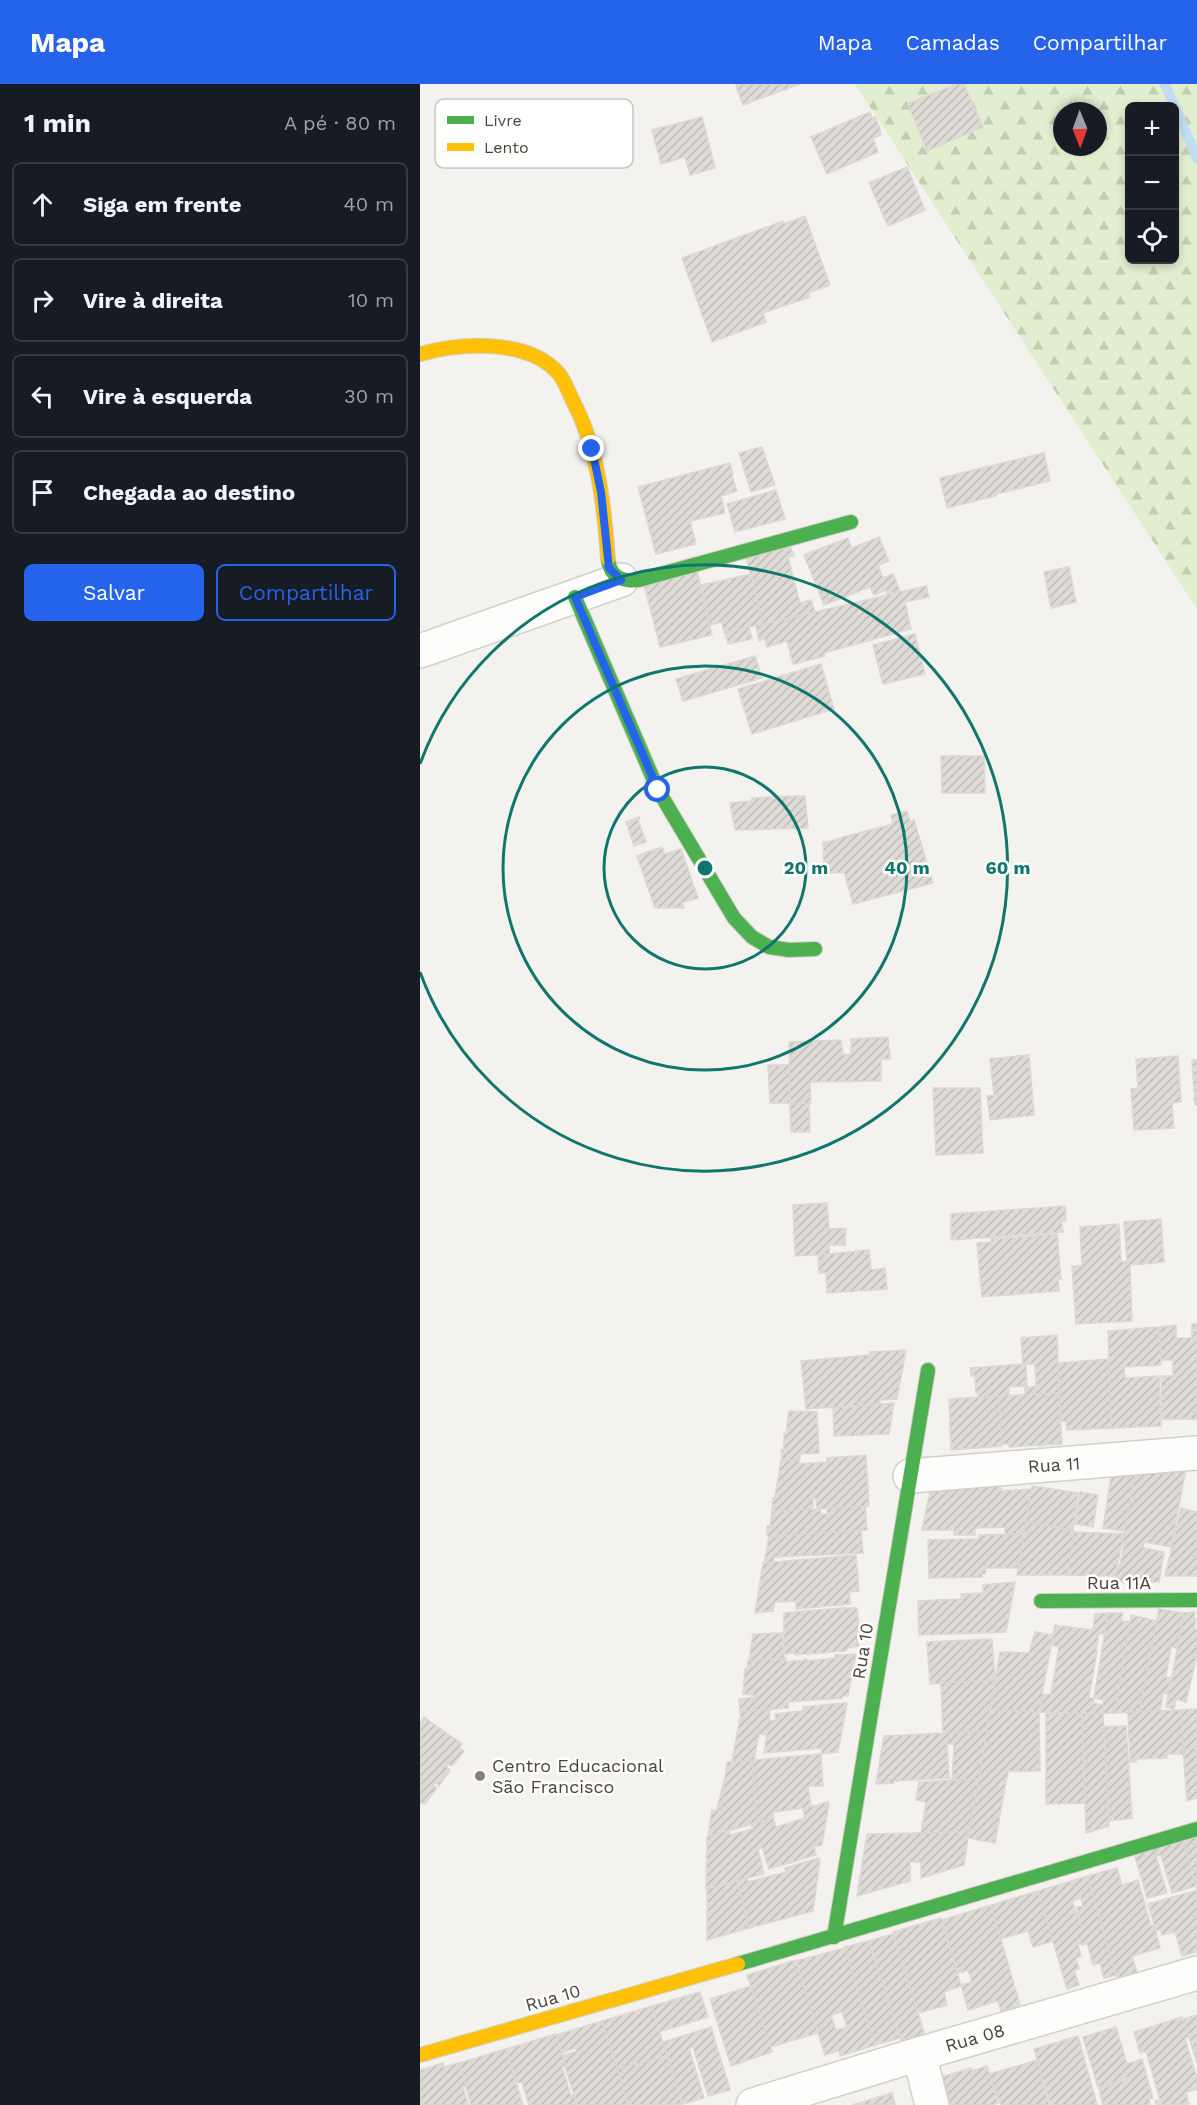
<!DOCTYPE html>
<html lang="pt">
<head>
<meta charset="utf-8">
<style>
  :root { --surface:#171b24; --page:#20242c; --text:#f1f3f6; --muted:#9ea1a6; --line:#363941; --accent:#2563eb }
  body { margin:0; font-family:"Work Sans",sans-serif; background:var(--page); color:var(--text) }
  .controls { position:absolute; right:18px; top:18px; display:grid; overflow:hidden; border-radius:9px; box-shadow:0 3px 9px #0003 }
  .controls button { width:54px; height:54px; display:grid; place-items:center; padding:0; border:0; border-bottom:2px solid var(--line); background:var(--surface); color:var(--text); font:30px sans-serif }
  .compass { position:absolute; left:633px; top:18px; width:54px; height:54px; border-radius:50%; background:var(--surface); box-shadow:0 3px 9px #0003; rotate:179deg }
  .stop { position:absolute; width:18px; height:18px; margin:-14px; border:4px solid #2563eb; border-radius:50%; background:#fff }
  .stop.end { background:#2563eb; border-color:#fff; box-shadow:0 2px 6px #0008 }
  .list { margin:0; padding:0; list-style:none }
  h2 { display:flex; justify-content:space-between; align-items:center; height:78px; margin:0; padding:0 24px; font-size:26px }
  h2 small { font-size:20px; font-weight:400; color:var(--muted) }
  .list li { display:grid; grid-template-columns:39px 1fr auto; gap:18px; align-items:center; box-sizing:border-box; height:84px; margin:0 12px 12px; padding:0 12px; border:2px solid var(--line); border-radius:9px }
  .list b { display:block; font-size:22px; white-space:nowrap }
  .list em { font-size:20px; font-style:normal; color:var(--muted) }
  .actions { display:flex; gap:12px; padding:18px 24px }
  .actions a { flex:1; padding:14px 0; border:2px solid var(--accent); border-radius:9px; text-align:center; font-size:21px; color:var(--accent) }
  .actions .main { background:var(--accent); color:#fff }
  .icon { flex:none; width:33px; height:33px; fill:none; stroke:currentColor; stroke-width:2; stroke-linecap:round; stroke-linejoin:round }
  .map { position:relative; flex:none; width:777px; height:2021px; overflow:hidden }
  header { display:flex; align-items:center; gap:36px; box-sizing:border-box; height:84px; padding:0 30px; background:var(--accent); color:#fff }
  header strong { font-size:28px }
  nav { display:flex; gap:33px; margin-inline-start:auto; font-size:21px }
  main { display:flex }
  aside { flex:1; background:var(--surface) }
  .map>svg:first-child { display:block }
  .forest { fill:url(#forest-firs); fill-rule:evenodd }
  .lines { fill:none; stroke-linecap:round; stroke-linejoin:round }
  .stream { stroke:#c0ddf1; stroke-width:10 }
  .building { fill:url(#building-hatch); stroke:#dcd9d4; stroke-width:1.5; fill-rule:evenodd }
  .street-casing { stroke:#d2d0cb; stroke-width:36 }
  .fast-casing { stroke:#d3cfc5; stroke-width:16 }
  .slow-casing { stroke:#d3cfc5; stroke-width:16 }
  .street { stroke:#fdfdfc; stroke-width:33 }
  .fast { stroke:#4caf50; stroke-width:14 }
  .slow { stroke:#ffc107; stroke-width:14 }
  .route { stroke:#2563eb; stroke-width:8 }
  .ring { fill:none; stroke:#0f766e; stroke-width:3 }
  .poi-dot { fill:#868178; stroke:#fff; stroke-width:2 }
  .labels { text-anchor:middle; stroke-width:5; stroke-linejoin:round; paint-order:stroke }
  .street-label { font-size:18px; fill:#4b4439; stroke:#fff }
  .poi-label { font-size:18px; fill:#4b4439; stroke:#fff; text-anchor:start }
  .key { fill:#fff; stroke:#c9c7c4; stroke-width:1.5 }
  .key-label { font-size:16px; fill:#4b4439 }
  .centre { fill:#0f766e; stroke:#fff; stroke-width:3 }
  .ring-label { font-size:18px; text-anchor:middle; font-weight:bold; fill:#0f766e; stroke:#fff; stroke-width:5; stroke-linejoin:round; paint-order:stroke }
</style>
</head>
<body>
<header>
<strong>Mapa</strong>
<nav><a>Mapa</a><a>Camadas</a><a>Compartilhar</a></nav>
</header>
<main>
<aside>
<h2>1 min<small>A pé · 80 m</small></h2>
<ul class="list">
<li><svg class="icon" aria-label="ahead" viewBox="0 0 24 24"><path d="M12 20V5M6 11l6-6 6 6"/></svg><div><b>Siga em frente</b></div><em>40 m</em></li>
<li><svg class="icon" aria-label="right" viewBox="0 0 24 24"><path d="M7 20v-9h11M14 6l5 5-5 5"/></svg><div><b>Vire à direita</b></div><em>10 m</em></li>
<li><svg class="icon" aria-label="left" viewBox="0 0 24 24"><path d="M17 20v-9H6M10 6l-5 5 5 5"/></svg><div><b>Vire à esquerda</b></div><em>30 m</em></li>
<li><svg class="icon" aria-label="arrive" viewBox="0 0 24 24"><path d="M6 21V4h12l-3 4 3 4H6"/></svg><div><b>Chegada ao destino</b></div></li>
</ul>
<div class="actions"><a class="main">Salvar</a><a>Compartilhar</a></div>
</aside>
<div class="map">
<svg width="777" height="2021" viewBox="0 0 777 2021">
  <defs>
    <pattern id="forest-firs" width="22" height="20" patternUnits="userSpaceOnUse" patternTransform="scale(1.5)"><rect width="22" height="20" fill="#e1eecf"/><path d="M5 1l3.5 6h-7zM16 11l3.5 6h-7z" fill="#c3cdb2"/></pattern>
    <pattern id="building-hatch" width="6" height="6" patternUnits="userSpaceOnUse" patternTransform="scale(1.5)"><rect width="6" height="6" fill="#dedbd6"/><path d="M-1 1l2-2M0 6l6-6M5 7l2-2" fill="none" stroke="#c0bdb8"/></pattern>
  </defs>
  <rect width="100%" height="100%" fill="#f4f2ee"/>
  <!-- forest -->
  <path class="forest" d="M435,0H777V525ZM710,22H754V176H710ZM642,27H678V63H642Z"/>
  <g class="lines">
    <!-- stream -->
    <polyline class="stream" points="745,0 777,74"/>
  </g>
  <!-- building -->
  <g class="building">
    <polygon points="317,0 380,0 323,21 316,2"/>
    <polygon points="536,0 544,0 563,43 507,67 488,20"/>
    <polygon points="450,28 452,34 455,33 460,45 461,51 453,54 458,68 407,90 391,53"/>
    <polygon points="282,33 295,84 270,91 265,73 241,80 232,46"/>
    <polygon points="487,83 505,126 468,142 449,99"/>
    <polygon points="385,132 410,201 388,209 390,213 343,229 346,238 292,258 262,174 363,137 363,140"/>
    <polygon points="342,363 355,401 331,408 319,369"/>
    <polygon points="624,369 630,397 576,410 576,412 527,424 520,394"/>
    <polygon points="310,379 313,391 312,392 317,407 301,412 305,429 270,437 276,460 236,470 218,403"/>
    <polygon points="356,406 365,435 315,448 307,420"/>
    <polygon points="459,453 469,477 458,481 463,494 473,490 480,507 467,510 466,506 454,511 450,503 404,521 384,471 428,454 432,464"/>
    <polygon points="368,458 374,472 368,473 380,519 391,516 395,528 343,540 325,469"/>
    <polygon points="276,482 292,551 240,563 223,497"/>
    <polygon points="649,483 656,518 631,524 624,488"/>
    <polygon points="331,490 343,540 304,549 302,538 290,541 281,501"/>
    <polygon points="506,502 509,513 485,518 491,545 404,569 405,572 373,580 367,557 347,563 345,555 339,557 336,542"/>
    <polygon points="329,543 332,555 308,560 305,548"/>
    <polygon points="495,550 505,590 463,600 453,561"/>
    <polygon points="335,572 342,594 263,617 256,595"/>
    <polygon points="401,580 414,625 332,650 318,605"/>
    <polygon points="521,672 564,672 565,709 522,709"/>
    <polygon points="373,712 385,712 388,744 315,746 310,719 332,717 332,714"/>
    <polygon points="487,727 490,737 494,736 513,799 433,820 424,788 404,790 403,758 417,756 416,755 473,740 471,731"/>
    <polygon points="219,733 220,735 218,736 226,758 214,762 206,738"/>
    <polygon points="242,763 245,770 261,765 278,814 262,819 264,824 235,824 217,772"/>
    <polygon points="468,953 470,975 461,975 461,997 390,998 391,1019 370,1020 369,958 421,956 423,971 431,970 431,955"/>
    <polygon points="609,971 614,1031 570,1036 567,1012 574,1011 570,975"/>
    <polygon points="758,972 761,1018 752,1019 754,1044 714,1046 711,1005 718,1004 716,975"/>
    <polygon points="772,976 777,976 777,1021 775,1021"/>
    <polygon points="348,981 369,981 370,1019 350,1019"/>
    <polygon points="513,1004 560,1004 563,1069 516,1071"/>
    <polygon points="389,1019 390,1048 371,1048 370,1020"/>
    <polygon points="407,1119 409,1145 426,1144 425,1161 410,1161 409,1170 375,1172 373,1121"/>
    <polygon points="645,1122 646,1137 642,1137 643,1148 531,1156 531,1130"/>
    <polygon points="741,1135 744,1178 710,1181 712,1237 656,1240 652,1182 662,1182 660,1143 699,1140 701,1178 707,1177 704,1138"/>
    <polygon points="637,1150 641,1195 638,1196 639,1207 562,1213 557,1159 571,1158 571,1155"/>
    <polygon points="449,1166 451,1186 465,1184 467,1205 407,1209 406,1189 399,1189 398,1171"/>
    <polygon points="772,1240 777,1240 777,1335 742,1335 741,1292 753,1292 753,1276 741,1276 740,1243 756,1241 756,1254 772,1254"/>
    <polygon points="739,1243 741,1281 704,1283 705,1294 739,1292 741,1342 691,1344 688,1247"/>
    <polygon points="637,1251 639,1309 605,1311 605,1304 616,1302 615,1280 603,1280 601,1254"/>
    <polygon points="486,1266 477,1315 460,1316 460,1320 386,1325 381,1277 450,1271 450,1268"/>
    <polygon points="689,1275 691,1344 647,1346 646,1337 641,1337 638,1279"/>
    <polygon points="606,1280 607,1302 588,1303 589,1312 558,1314 558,1309 556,1309 555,1292 551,1292 550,1284"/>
    <polygon points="639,1309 642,1360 589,1363 589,1360 581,1360 579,1312"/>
    <polygon points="579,1312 582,1362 531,1366 529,1315"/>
    <polygon points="474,1319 469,1350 414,1352 413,1324"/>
    <polygon points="369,1327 397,1328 399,1369 380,1370 380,1375 362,1377 361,1366 364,1365 364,1349 366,1349"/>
    <polygon points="446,1371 449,1422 397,1425 396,1414 393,1414 393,1425 352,1428 353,1414 355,1413 361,1376 379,1376 379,1380 407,1378 407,1374"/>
    <polygon points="766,1385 751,1463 724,1458 723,1464 744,1468 739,1498 695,1498 697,1481 700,1481 704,1461 701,1460 716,1387"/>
    <polygon points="715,1391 704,1447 683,1444 691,1392"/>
    <polygon points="580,1397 581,1407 611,1405 604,1450 585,1450 585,1443 555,1444 555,1451 534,1451 534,1446 502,1446 511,1403"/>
    <polygon points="612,1402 658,1409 653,1446 606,1438"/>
    <polygon points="660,1408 678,1411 673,1443 655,1440"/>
    <polygon points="445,1422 447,1446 349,1453 347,1450 347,1442 350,1442 352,1428 400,1425 401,1433 403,1430 407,1430 408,1424"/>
    <polygon points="761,1424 777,1428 777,1492 745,1492"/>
    <polygon points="606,1438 654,1447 648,1491 597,1491"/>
    <polygon points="441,1446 443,1469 354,1473 354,1478 344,1479 349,1453"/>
    <polygon points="654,1448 704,1450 695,1492 648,1491"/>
    <polygon points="604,1450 598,1484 566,1484 565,1490 562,1490 562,1493 509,1494 508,1456 559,1455 559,1451"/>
    <polygon points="436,1471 439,1507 429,1508 430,1520 376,1525 376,1517 355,1518 353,1527 335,1529 343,1479"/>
    <polygon points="595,1498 586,1548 499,1551 498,1517 541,1515 541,1510 563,1509 563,1501"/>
    <polygon points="421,1524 437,1524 440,1550 439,1550 439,1555 437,1555 439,1562 428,1564 425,1567 375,1571 375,1569 364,1570 364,1529"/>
    <polygon points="739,1525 764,1529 757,1564 751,1563 746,1593 751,1594 748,1610 743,1609 740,1627 719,1628"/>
    <polygon points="775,1528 774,1534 776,1535 774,1545 777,1546 777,1570 766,1618 756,1615 754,1625 746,1623 764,1529"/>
    <polygon points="688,1529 703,1529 701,1537 710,1538 695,1629 672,1630 673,1619 683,1621 684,1616 674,1614"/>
    <polygon points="688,1529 684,1550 679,1549 676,1567 677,1567 670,1607 669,1614 674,1614 672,1630 619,1628 623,1611 631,1610 639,1563 631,1561 635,1541 673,1546 675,1530"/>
    <polygon points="711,1531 737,1537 719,1628 695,1629"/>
    <polygon points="615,1548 633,1551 619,1628 570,1626 580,1568 609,1569"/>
    <polygon points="362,1549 364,1574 329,1577 333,1550"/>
    <polygon points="572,1555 575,1596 510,1600 507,1558"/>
    <polygon points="436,1570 428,1612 422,1612 422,1614 368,1618 368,1624 320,1628 319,1615 335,1613 335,1611 323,1610 325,1585 327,1586 328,1577 366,1574 366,1578 385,1576 385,1575 387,1575 387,1577 416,1574 415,1571"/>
    <polygon points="575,1596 567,1647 523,1649 521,1599"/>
    <polygon points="424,1619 427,1619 418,1668 402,1670 402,1664 344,1669 347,1651 339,1650 334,1676 312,1678 321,1628 350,1625 349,1637 356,1636 355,1630 383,1627 383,1623"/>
    <polygon points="771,1625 777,1625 777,1664 763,1665 761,1626"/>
    <polygon points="570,1626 619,1628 620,1687 588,1687 575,1759 548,1754"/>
    <polygon points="761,1626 764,1670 747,1670 747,1674 716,1675 716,1678 710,1678 708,1628"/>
    <polygon points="662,1629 665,1719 626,1720 626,1630"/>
    <polygon points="662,1629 683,1630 689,1736 689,1742 666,1749"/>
    <polygon points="4,1633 42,1660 39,1664 44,1667 32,1682 28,1680 26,1682 30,1686 19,1702 15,1698 13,1701 17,1704 5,1720 0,1719 0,1639"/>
    <polygon points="701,1642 706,1642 712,1734 689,1737 684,1643"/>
    <polygon points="567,1647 559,1695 532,1696 534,1660 527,1660 529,1694 474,1697 474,1699 456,1700 464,1652"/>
    <polygon points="777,1664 777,1714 767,1717 763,1665"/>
    <polygon points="401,1670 403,1702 388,1702 391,1723 353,1728 354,1734 290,1752 309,1678"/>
    <polygon points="332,1677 337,1738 288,1752 292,1726 301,1727 307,1678"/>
    <polygon points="559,1695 549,1748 501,1749 506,1718 496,1716 499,1698"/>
    <polygon points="407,1718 409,1719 402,1761 394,1763 396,1771 349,1785 342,1763 338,1765 344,1790 286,1805 287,1753 309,1746 310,1751 333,1745 331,1740 353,1734 356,1743 385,1734 383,1725"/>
    <polygon points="549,1748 544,1781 501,1794 501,1778 490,1778 490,1797 437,1812 447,1750"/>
    <polygon points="777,1752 777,1807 763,1758"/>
    <polygon points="762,1754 776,1802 752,1809 741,1771 736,1772 747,1809 727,1814 714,1769"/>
    <polygon points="398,1774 400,1775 393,1827 329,1844 317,1797 327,1794 328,1798 366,1788 365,1784"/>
    <polygon points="697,1784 702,1801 718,1796 731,1842 734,1841 740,1864 712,1872 717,1888 697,1894 668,1792"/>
    <path d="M668,1792L696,1891L684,1894L680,1879L673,1881L667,1859L662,1861L661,1859L658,1860L661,1872L656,1874L659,1885L654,1886L659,1901L647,1905L618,1807ZM661,1814L663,1822L657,1823L662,1844L658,1828L645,1832L656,1828L652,1817Z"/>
    <polygon points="317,1797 329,1844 287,1856 287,1805"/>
    <polygon points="777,1806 777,1868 762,1872 755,1848 742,1851 740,1845 736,1847 728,1820"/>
    <polygon points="618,1807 633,1857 613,1863 608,1847 580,1855 571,1821"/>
    <polygon points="571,1821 600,1921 581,1927 578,1917 548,1926 541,1901 552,1898 548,1886 538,1889 522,1836"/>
    <polygon points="521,1834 541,1902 524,1908 527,1921 498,1929 473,1848"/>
    <polygon points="473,1850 504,1948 503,1949 504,1956 489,1960 488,1954 481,1956 449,1857"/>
    <polygon points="449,1857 480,1954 455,1961 424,1863"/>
    <path d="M425,1864L455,1961L420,1972L419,1967L405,1971L376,1877ZM422,1928L427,1943L416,1946L411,1931Z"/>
    <polygon points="376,1876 398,1949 350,1963 327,1891"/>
    <polygon points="331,1902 352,1968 311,1982 290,1915"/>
    <polygon points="280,1908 288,1933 239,1948 232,1922"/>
    <polygon points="232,1922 247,1972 197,1985 182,1937"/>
    <polygon points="777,1931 777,1979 763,1935"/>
    <polygon points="762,1933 769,1953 765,1954 777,1995 777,2005 766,2008 769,2020 736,2021 735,2017 740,2016 726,1967 720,1969 714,1948"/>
    <polygon points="182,1937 204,2006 208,2021 157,2021 142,1972 157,1967 156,1964 141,1969 136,1951"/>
    <polygon points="291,1943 310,2006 288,2012 273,1963 269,1964 284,2014 262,2020 243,1958"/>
    <polygon points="696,1943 707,1980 722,1975 733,2014 729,2015 730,2021 683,2021 679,2004 710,1995 710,1993 678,2003 663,1953"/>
    <polygon points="136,1950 145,1982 142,1983 151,2012 154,2011 157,2021 109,2021 102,1998 97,1999 86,1965"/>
    <polygon points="658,1952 677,2021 631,2021 614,1965"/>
    <polygon points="86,1965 103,2021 51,2021 39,1979"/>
    <polygon points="247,1972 262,2020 208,2021 197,1985"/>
    <polygon points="618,1976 629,2021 581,2021 569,1990"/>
    <polygon points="23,1979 24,1983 39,1979 46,2002 43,2003 48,2021 0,2021 0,1986"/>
    <polygon points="567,1982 578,2019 572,2021 522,2021 515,1995 551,1984 552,1987"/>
    <polygon points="472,2009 475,2021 432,2021"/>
  </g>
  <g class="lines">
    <defs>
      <g id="street">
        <polyline points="0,567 201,496"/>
        <polyline points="490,1392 777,1369"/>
        <polyline points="499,1970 512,2021"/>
        <polyline points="333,2021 499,1970 777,1889"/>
      </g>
      <g id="fast">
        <path d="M188,475C190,493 202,498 219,496L431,438"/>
        <polyline points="155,513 238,706 314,834 332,853 349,863 369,866 395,865"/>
        <polyline points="621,1517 777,1516"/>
        <polyline points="414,1853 508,1286"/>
        <polyline points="318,1880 777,1745"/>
      </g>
      <g id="slow">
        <path d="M0,270C40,259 109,254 139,290C145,297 148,307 152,315C178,364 184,420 188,475"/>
        <polyline points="0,1971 318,1880"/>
      </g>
    </defs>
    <!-- street casing -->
    <use href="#street" class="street-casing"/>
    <!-- fast casing -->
    <use href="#fast" class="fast-casing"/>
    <!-- slow casing -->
    <use href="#slow" class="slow-casing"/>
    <!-- street -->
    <use href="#street" class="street"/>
    <!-- fast -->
    <use href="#fast" class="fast"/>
    <!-- slow -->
    <use href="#slow" class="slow"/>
  </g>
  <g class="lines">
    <!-- route -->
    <polyline class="route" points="172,365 181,408 189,484 201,496 155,513 238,706"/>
  </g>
  <!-- distance rings -->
  <g class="ring">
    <circle cx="285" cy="784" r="101"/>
    <circle cx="285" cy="784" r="202"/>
    <path d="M0 680A303 303 0 1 1 0 888"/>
  </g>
  <!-- markers -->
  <circle class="poi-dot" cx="60" cy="1692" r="6"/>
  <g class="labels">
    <!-- street labels -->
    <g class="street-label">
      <text transform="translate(634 1381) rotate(-4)" y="6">Rua 11</text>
      <text x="699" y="1505">Rua 11A</text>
      <text transform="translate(443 1567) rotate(-81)" y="6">Rua 10</text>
      <text transform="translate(133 1914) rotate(-16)" y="6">Rua 10</text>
      <text transform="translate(555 1954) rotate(-16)" y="6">Rua 08</text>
    </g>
    <!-- poi labels -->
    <g class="poi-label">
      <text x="72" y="1688">Centro Educacional<tspan x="72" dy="21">São Francisco</tspan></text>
    </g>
  </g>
  <!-- legend -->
  <rect x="15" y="15" width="198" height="69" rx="9" class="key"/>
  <rect x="27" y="32" width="27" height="8" fill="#4caf50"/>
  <rect x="27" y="59" width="27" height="8" fill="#ffc107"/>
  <g class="key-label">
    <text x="64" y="42">Livre</text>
    <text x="64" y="69">Lento</text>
  </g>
  <circle cx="285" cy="784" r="9" class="centre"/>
  <g class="ring-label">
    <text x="386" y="790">20 m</text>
    <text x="487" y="790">40 m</text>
    <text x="588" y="790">60 m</text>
  </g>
</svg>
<div class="controls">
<button>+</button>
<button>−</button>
<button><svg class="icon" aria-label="locate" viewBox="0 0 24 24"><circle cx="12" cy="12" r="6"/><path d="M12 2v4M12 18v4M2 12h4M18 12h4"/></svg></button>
</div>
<svg class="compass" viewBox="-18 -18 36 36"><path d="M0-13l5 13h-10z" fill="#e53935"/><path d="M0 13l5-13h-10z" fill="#9ea1a6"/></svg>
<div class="stop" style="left:238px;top:706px"></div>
<div class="stop end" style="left:172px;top:365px"></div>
</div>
</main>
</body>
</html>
